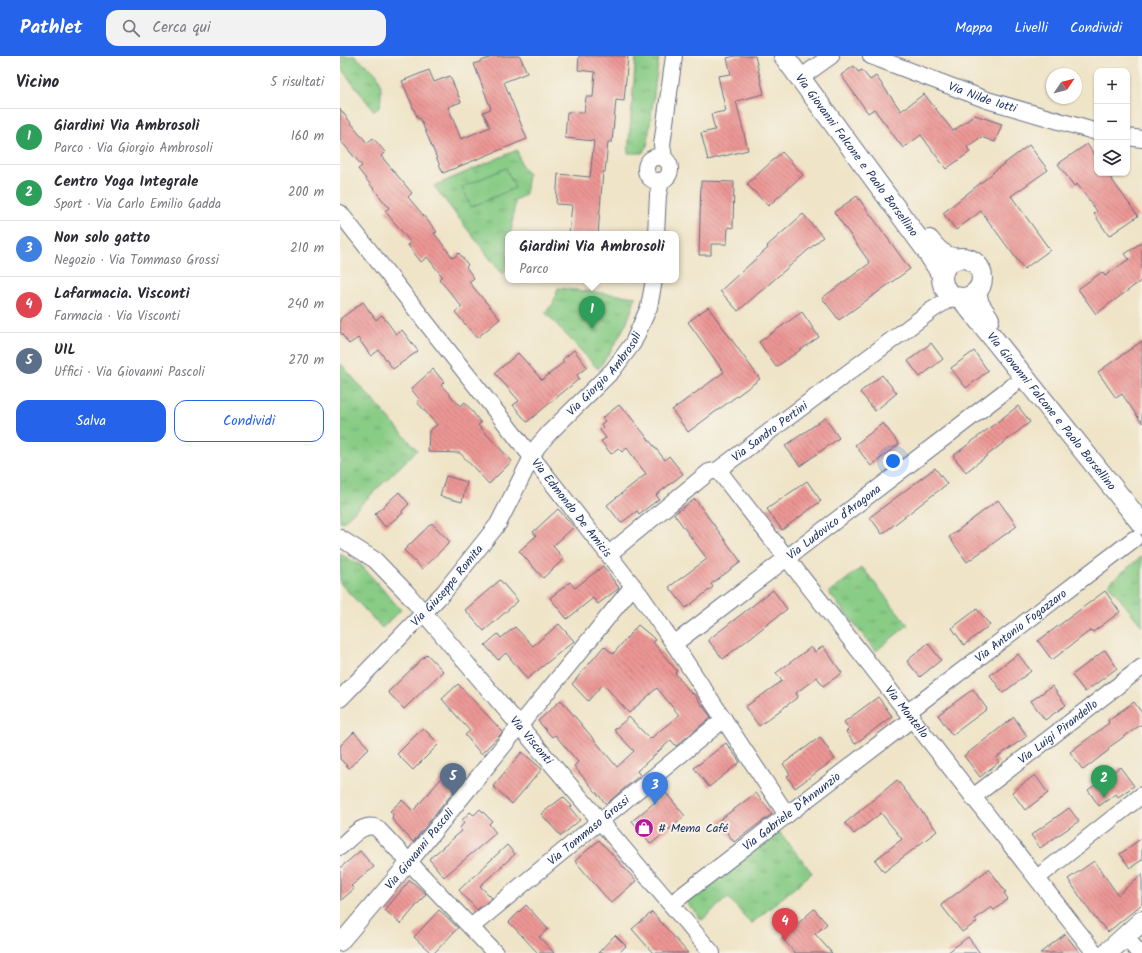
<!DOCTYPE html>
<html lang="it">
<head>
<meta charset="utf-8">
<style>
  :root { --surface:#fff; --page:#f2f2f3; --text:#2b2b33; --muted:#7c7c81; --line:#e1e1e2; --accent:#2563eb }
  body { margin:0; font-family:Kalam,sans-serif; background:var(--page); color:var(--text) }
  .controls { position:absolute; right:12px; top:12px; display:grid; overflow:hidden; border-radius:8px; box-shadow:0 1px 3px #0004 }
  .controls button { width:36px; height:36px; display:grid; place-items:center; padding:0; border:0; border-bottom:1px solid var(--line); background:var(--surface); color:var(--text); font:20px sans-serif }
  .compass { position:absolute; left:706px; top:12px; width:36px; height:36px; border-radius:50%; background:var(--surface); box-shadow:0 1px 3px #0004; rotate:55deg }
  .you { position:absolute; left:553px; top:405px; width:14px; height:14px; margin:-10px; border:3px solid #fff; border-radius:50%; background:#1a73e8; box-shadow:0 0 0 6px #1a73e833 }
  .badge { display:grid; place-items:center; width:26px; height:26px; border-radius:50%; background:var(--accent); color:#fff; font-size:13px; font-weight:700 }
  .pin { position:absolute; translate:-50% -33px; filter:drop-shadow(0 1px 2px #0008) }
  .pin::after { content:''; position:absolute; top:21px; width:14px; height:12px; background:inherit; clip-path:polygon(0 0,100% 0,50% 100%) }
  .popup { position:absolute; left:165px; top:175px; width:174px; height:52px; box-sizing:border-box; display:grid; place-content:center; border-radius:8px; background:var(--surface); filter:drop-shadow(0 1px 3px #0005); font-size:13px; white-space:nowrap; color:var(--muted) }
  .popup b { font-size:15px; color:var(--text) }
  .popup::after { content:''; position:absolute; left:50%; top:100%; margin-left:-8px; border:8px solid transparent; border-top-color:var(--surface) }
  .list { margin:0; padding:0; list-style:none }
  h2 { display:flex; justify-content:space-between; align-items:center; height:52px; margin:0; padding:0 16px; font-size:17px }
  h2 small { font-size:13px; font-weight:400; color:var(--muted) }
  .list li { display:grid; grid-template-columns:26px 1fr auto; gap:12px; align-items:center; box-sizing:border-box; height:56px; padding:0 16px; border-top:1px solid var(--line) }
  .list b { display:block; font-size:15px; white-space:nowrap }
  .list p { margin:0; font-size:13px; white-space:nowrap; color:var(--muted) }
  .list em { font-size:13px; font-style:normal; color:var(--muted) }
  .actions { display:flex; gap:8px; padding:12px 16px }
  .actions a { flex:1; padding:9px 0; border:1px solid var(--accent); border-radius:12px; text-align:center; font-size:14px; color:var(--accent) }
  .actions .main { background:var(--accent); color:#fff }
  .icon { flex:none; width:22px; height:22px; fill:none; stroke:currentColor; stroke-width:2; stroke-linecap:round; stroke-linejoin:round }
  .map { position:relative; flex:none; width:802px; height:897px; overflow:hidden }
  header { display:flex; align-items:center; gap:24px; box-sizing:border-box; height:56px; padding:0 20px; background:var(--accent); color:#fff }
  header strong { font-size:19px }
  nav { display:flex; gap:22px; margin-inline-start:auto; font-size:14px }
  .search { width:280px; height:36px; background:var(--page); display:flex; align-items:center; gap:10px; box-sizing:border-box; padding:0 14px; border-radius:12px; color:var(--muted); font-size:15px }
  main { display:flex }
  aside { flex:1; background:var(--surface) }
  .map>svg:first-child { display:block }
  .green { fill:#89cc86; stroke:#527e72 }
  .park { fill:url(#park-tufts); stroke:#527e72; fill-rule:evenodd }
  .building { fill:url(#building-back-hatch) }
  .lines { fill:none; stroke-linecap:round; stroke-linejoin:round }
  .minor-casing { stroke:#656e83; stroke-width:18 }
  .tertiary-casing { stroke:#656e83; stroke-width:22 }
  .minor { stroke:#fff; stroke-width:16 }
  .tertiary { stroke:#fff; stroke-width:20 }
  .labels { text-anchor:middle; stroke-width:4; stroke-linejoin:round; paint-order:stroke }
  .street-label { font-size:12px; fill:#1b2f5e; stroke:#f7f3e8 }
  .poi-label { font-size:12px; fill:#1b2f5e; stroke:#f7f3e8; text-anchor:start }
</style>
</head>
<body>
<header>
<strong>Pathlet</strong>
<div class="search"><svg class="icon" aria-label="search" viewBox="0 0 24 24"><circle cx="10" cy="10" r="6"/><path d="M15 15l6 6"/></svg>Cerca qui</div>
<nav><a>Mappa</a><a>Livelli</a><a>Condividi</a></nav>
</header>
<main>
<aside>
<h2>Vicino<small>5 risultati</small></h2>
<ul class="list">
<li><span class="badge" style="background:#2e9e5b">1</span><div><b>Giardini Via Ambrosoli</b><p>Parco · Via Giorgio Ambrosoli</p></div><em>160 m</em></li>
<li><span class="badge" style="background:#2e9e5b">2</span><div><b>Centro Yoga Integrale</b><p>Sport · Via Carlo Emilio Gadda</p></div><em>200 m</em></li>
<li><span class="badge" style="background:#3f7fe0">3</span><div><b>Non solo gatto</b><p>Negozio · Via Tommaso Grossi</p></div><em>210 m</em></li>
<li><span class="badge" style="background:#e0444e">4</span><div><b>Lafarmacia. Visconti</b><p>Farmacia · Via Visconti</p></div><em>240 m</em></li>
<li><span class="badge" style="background:#5c6f8a">5</span><div><b>UIL</b><p>Uffici · Via Giovanni Pascoli</p></div><em>270 m</em></li>
</ul>
<div class="actions"><a class="main">Salva</a><a>Condividi</a></div>
</aside>
<div class="map">
<svg width="802" height="897" viewBox="0 0 802 897">
  <defs>
    <pattern id="park-tufts" width="24" height="20" patternUnits="userSpaceOnUse"><rect width="24" height="20" fill="#89cc86"/><path d="M3 7l-1-3M5 7V3M7 7l1-3M15 17l-1-3M17 17v-4M19 17l1-3" fill="none" stroke="#6fa671"/></pattern>
    <pattern id="building-back-hatch" width="6" height="6" patternUnits="userSpaceOnUse"><rect width="6" height="6" fill="#ec9694"/><path d="M-1 5l2 2M0 0l6 6M5-1l2 2" fill="none" stroke="#be7b7c"/></pattern>
  </defs>
  <rect width="100%" height="100%" fill="#f7f3e8"/>
  <filter id="ink" filterUnits="userSpaceOnUse"><feTurbulence type="fractalNoise" baseFrequency=".025" numOctaves="2"/><feDisplacementMap in="SourceGraphic" scale="8" xChannelSelector="R" yChannelSelector="G"/><feConvolveMatrix kernelMatrix="1 2 1 2 8 2 1 2 1" color-interpolation-filters="sRGB"/></filter>
  <filter id="wash" filterUnits="userSpaceOnUse"><feTurbulence type="fractalNoise" baseFrequency=".012" numOctaves="4" result="noise"/><feDisplacementMap in="SourceGraphic" scale="16" xChannelSelector="R" yChannelSelector="G"/><feGaussianBlur stdDeviation="0.9" result="paint"/><feColorMatrix in="noise" values="0 0 0 0 0 0 0 0 0 0 0 0 0 0 0 0 0 1.4 0 .05"/><feComposite in="paint" operator="in"/></filter>
  <g filter="url(#wash)">
    <rect width="100%" height="100%" fill="#efe4c7"/>
    <!-- green -->
    <polygon class="green" points="166,111 176,132 131,152 122,131"/>
    <!-- park -->
    <g class="park">
      <path d="M0,0H16L17,2C41,20 43,20 40,51L34,55L0,11Z"/>
      <polygon points="296,0 319,0 307,91 302,97 288,97"/>
      <path d="M177,94L182,111L188,117L185,139L175,144L171,178H168L167,214L162,218L94,130ZM166,112L175,132L131,151L122,131Z"/>
      <path d="M218,232L296,241C288,268 275,290 258,313L205,256L213,248Z"/>
      <polygon points="0,307 77,394 2,467 0,466"/>
      <polygon points="0,498 22,510 61,554 42,572 0,527"/>
      <polygon points="802,500 802,570 768,528"/>
      <polygon points="522,511 568,569 536,595 489,537"/>
      <polygon points="437,773 472,817 411,868 388,841 362,864 345,845"/>
    </g>
    <g id="blocks">
      <!-- building -->
      <g class="building">
        <polygon points="154,0 180,0 187,17 164,26 187,83 103,117 80,62 78,63 62,25 89,14 94,26 110,20 121,46 108,51 121,83 150,71 143,56 151,53 134,8"/>
        <polygon points="239,0 288,0 284,45 276,44 272,86 268,86 265,116 263,116 258,178 229,178 232,149 216,148 218,118 250,121 254,85 225,82 227,56 244,57 246,41 253,41 255,16 238,14"/>
        <polygon points="395,0 415,0 424,38 396,45 408,94 368,104 361,77 375,74 371,58 386,55 378,20 391,18 387,2"/>
        <polygon points="514,10 518,16 522,14 530,24 536,20 561,55 584,38 613,75 635,59 662,68 655,86 641,81 627,91 630,96 606,113 581,79 563,92 534,53 528,57 501,19"/>
        <polygon points="0,53 27,87 33,82 45,96 41,100 72,137 68,141 97,176 94,177 113,202 119,197 128,209 126,211 134,222 129,226 160,263 137,282 115,256 122,251 99,223 102,220 87,201 81,206 68,189 71,187 45,155 49,152 18,113 22,110 0,84"/>
        <polygon points="747,88 757,102 757,117 767,117 798,160 769,180 754,158 757,155 737,128 734,130 718,108"/>
        <polygon points="689,89 708,114 671,140 710,194 684,213 641,155 616,174 603,157 653,117 653,116"/>
        <polygon points="442,96 463,119 428,150 407,128"/>
        <polygon points="361,125 394,126 393,172 388,171 387,188 371,188 371,199 359,199"/>
        <polygon points="517,140 570,213 499,264 482,242 530,207 494,156"/>
        <polygon points="463,158 483,181 398,255 380,235 428,192 427,190"/>
        <polygon points="802,186 802,224 756,258 738,233 762,216 765,220 789,203 785,198"/>
        <polygon points="23,246 36,264 42,259 56,278 62,274 78,295 53,313 39,294 31,300 18,282 9,288 0,276 0,263"/>
        <polygon points="368,251 420,323 348,376 332,354 384,316 348,266"/>
        <polygon points="462,256 479,281 436,311 419,286"/>
        <polygon points="802,285 802,367 782,338 776,342 758,316"/>
        <polygon points="591,287 603,303 580,321 568,305"/>
        <polygon points="234,294 247,311 237,319 239,323 187,366 173,349 179,345 155,317 178,297 202,324 224,306 222,304"/>
        <polygon points="634,295 648,315 626,332 611,312"/>
        <polygon points="93,313 104,326 101,329 120,350 125,346 141,367 138,369 172,405 149,428 120,397 88,396 89,375 97,369 77,346 80,344 71,333"/>
        <polygon points="542,319 557,337 535,355 520,336"/>
        <polygon points="279,349 284,355 285,354 325,404 329,400 343,418 316,439 319,443 299,458 297,455 281,467 267,449 306,418 287,392 282,396 278,392 271,398 261,385 266,382 260,374 263,371 261,368 265,365 262,362"/>
        <polygon points="678,350 690,366 626,416 613,400"/>
        <polygon points="485,362 499,382 460,410 445,390"/>
        <polygon points="543,367 559,388 531,410 515,389"/>
        <polygon points="595,412 607,428 542,478 530,461"/>
        <polygon points="106,420 127,426 122,446 100,440"/>
        <polygon points="467,425 481,445 442,474 427,453"/>
        <polygon points="59,436 69,448 62,455 63,457 45,471 35,458"/>
        <polygon points="355,443 401,506 371,528 373,531 346,552 329,531 367,503 334,458"/>
        <polygon points="658,444 677,470 627,506 609,481"/>
        <polygon points="218,453 234,471 213,490 224,503 203,522 179,495 196,480 193,476"/>
        <polygon points="92,467 110,486 82,513 64,494"/>
        <polygon points="263,510 279,532 258,548 253,542 227,563 210,542 230,526 235,532"/>
        <polygon points="160,524 178,545 144,575 125,554"/>
        <polygon points="433,534 447,553 383,603 368,584"/>
        <polygon points="765,535 780,556 753,576 751,574 712,604 698,585"/>
        <polygon points="637,553 650,569 624,589 612,572"/>
        <polygon points="219,568 234,585 187,623 166,597 158,604 145,589 158,578 161,582 175,571 193,590"/>
        <polygon points="298,569 316,584 313,586 337,615 335,617 352,638 353,637 371,661 336,690 331,684 297,715 300,719 266,748 234,710 238,706 215,679 212,681 198,665 221,644 277,711 294,695 274,674 289,661 310,683 339,659 317,632 289,657 263,628 248,645 232,628 264,590 273,598"/>
        <polygon points="588,587 601,604 580,621 567,605"/>
        <polygon points="483,590 502,617 483,630 477,621 456,637 458,641 419,670 405,651 442,625 436,617 471,591 475,596"/>
        <polygon points="765,594 777,612 745,636 732,619"/>
        <polygon points="87,598 103,615 64,653 48,636"/>
        <polygon points="678,598 691,615 663,637 650,619"/>
        <polygon points="118,628 163,676 141,698 125,679 130,675 102,643"/>
        <polygon points="712,630 726,649 705,664 691,645"/>
        <polygon points="633,633 647,653 612,679 598,659"/>
        <polygon points="538,641 552,660 515,688 506,676 509,673 504,666"/>
        <polygon points="794,646 802,657 802,668 768,692 769,694 743,714 730,696 769,667 768,664"/>
        <polygon points="674,661 687,680 656,702 659,706 640,721 624,700"/>
        <polygon points="83,672 99,688 73,714 57,698"/>
        <polygon points="14,676 29,692 9,712 0,703 0,690"/>
        <polygon points="480,681 495,703 455,732 447,720 450,718 443,708"/>
        <polygon points="386,687 400,706 369,731 354,712"/>
        <polygon points="182,696 202,713 172,748 153,730"/>
        <polygon points="780,711 794,730 778,741 776,738 759,750 748,734"/>
        <polygon points="106,717 119,729 73,786 52,763 53,758 50,755 62,744 73,755"/>
        <polygon points="695,719 708,737 685,754 672,736"/>
        <polygon points="557,724 597,775 544,816 535,804 562,783 541,757 514,778 505,767"/>
        <polygon points="326,737 345,760 311,788 292,765"/>
        <polygon points="416,737 432,758 394,786 378,765"/>
        <polygon points="223,741 232,750 230,752 240,764 221,780 201,758"/>
        <polygon points="729,752 739,765 700,792 691,779"/>
        <polygon points="140,753 152,765 149,768 156,777 104,821 89,803 122,775 119,773 124,767 122,764 130,756 134,759"/>
        <polygon points="802,782 802,804 790,812 780,798"/>
        <polygon points="259,784 296,825 271,847 235,805"/>
        <polygon points="167,789 175,798 140,830 152,842 137,854 119,834"/>
        <polygon points="20,795 34,811 11,830 14,833 0,845 0,812"/>
        <polygon points="754,805 778,839 802,818 802,848 768,876 751,857 728,823"/>
        <polygon points="649,813 666,836 664,837 668,843 654,854 651,851 635,863 637,866 622,876 601,849"/>
        <polygon points="70,824 86,838 61,868 45,854"/>
        <polygon points="186,849 208,873 199,881 214,897 198,897 169,866"/>
        <polygon points="474,853 487,868 475,878 492,897 455,897 442,882"/>
        <polygon points="99,854 118,872 94,897 91,897 74,881"/>
        <polygon points="312,856 348,897 313,897 292,873"/>
        <polygon points="725,878 740,897 700,897"/>
        <polygon points="275,879 286,890 279,897 258,897"/>
        <polygon points="628,881 640,897 607,897"/>
      </g>
    </g>
  </g>
  <g filter="url(#ink)">
    <use href="#blocks" fill-opacity="0" stroke="#656e83" stroke-width="1"/>
    <g class="lines">
      <defs>
        <g id="minor">
          <path id="s1" d="M531,0L647,44L757,76"/>
          <polyline points="460,22 491,0"/>
          <polyline points="787,81 802,83"/>
          <circle cx="318" cy="113" r="12"/>
          <polyline points="324,102 322,89 334,0"/>
          <path id="s2" d="M0,157L301,540L334,588L447,759"/>
          <polyline points="316,178 318,139 321,125"/>
          <path id="s3" d="M378,414L755,897"/>
          <path id="s4" d="M0,482L35,504L66,536L372,897"/>
          <path id="s5" d="M269,498L369,416L378,414L592,254L614,240"/>
          <path id="s6" d="M334,588L672,330"/>
          <path id="s7" d="M0,643L104,536L158,468L197,391L209,377L273,314L293,287L309,251L314,224"/>
          <path id="s8" d="M568,656L794,483"/>
          <path id="s9" d="M633,741L802,611"/>
          <path d="M0,791C10,783 23,765 37,772L155,897"/>
          <polyline points="697,822 802,739"/>
          <path id="s10" d="M331,848L573,662"/>
          <path id="s11" d="M131,871L384,663"/>
          <polyline points="785,880 799,897"/>
          <path id="s12" d="M0,887L70,805L293,530"/>
        </g>
        <g id="tertiary">
          <path id="s13" d="M444,0L585,192L602,219"/>
          <path d="M589,184C596,193 603,201 616,203"/>
          <circle cx="622" cy="222" r="20"/>
          <polyline points="636,236 639,248 649,263"/>
          <path id="s14" d="M621,242L802,468"/>
          <polyline points="767,897 802,865"/>
        </g>
      </defs>
      <!-- minor casing -->
      <use href="#minor" class="minor-casing"/>
      <!-- tertiary casing -->
      <use href="#tertiary" class="tertiary-casing"/>
      <!-- minor -->
      <use href="#minor" class="minor"/>
      <!-- tertiary -->
      <use href="#tertiary" class="tertiary"/>
    </g>
  </g>
  <!-- icons -->
  <defs>
    <symbol id="shop-disc" viewBox="-11 -11 22 22"><circle r="9.5" fill="#b5179e" stroke="#f7f3e8"/><path d="M-5-2.5h2.3a2.7 3.5 0 0 1 5.4 0H5L5.5 6h-11ZM-1.5-2.5h3a1.5 2.3 0 0 0-3 0Z" fill="#fff"/></symbol>
  </defs>
  <g fill-rule="evenodd">
    <use href="#shop-disc" x="293" y="761" width="22" height="22"/>
  </g>
  <g class="labels">
    <!-- street labels -->
    <g class="street-label">
      <text dy="4" stroke="none"><textPath href="#s1" startOffset="119">Via Nilde Iotti</textPath></text>
      <text dy="4" stroke="none"><textPath href="#s13" startOffset="123">Via Giovanni Falcone e Paolo Borsellino</textPath></text>
      <text dy="4" stroke="none"><textPath href="#s7" startOffset="422">Via Giorgio Ambrosoli</textPath></text>
      <text dy="4" stroke="none"><textPath href="#s14" startOffset="145">Via Giovanni Falcone e Paolo Borsellino</textPath></text>
      <text dy="4" stroke="none"><textPath href="#s5" startOffset="203">Via Sandro Pertini</textPath></text>
      <text dy="4" stroke="none"><textPath href="#s2" startOffset="375">Via Edmondo De Amicis</textPath></text>
      <text dy="4" stroke="none"><textPath href="#s6" startOffset="201">Via Ludovico d'Aragona</textPath></text>
      <text dy="4" stroke="none"><textPath href="#s7" startOffset="156">Via Giuseppe Romita</textPath></text>
      <text dy="4" stroke="none"><textPath href="#s8" startOffset="142">Via Antonio Fogazzaro</textPath></text>
      <text dy="4" stroke="none"><textPath href="#s3" startOffset="307">Via Montello</textPath></text>
      <text dy="4" stroke="none"><textPath href="#s9" startOffset="107">Via Luigi Pirandello</textPath></text>
      <text dy="4" stroke="none"><textPath href="#s4" startOffset="280">Via Visconti</textPath></text>
      <text dy="4" stroke="none"><textPath href="#s10" startOffset="152">Via Gabriele D'Annunzio</textPath></text>
      <text dy="4" stroke="none"><textPath href="#s11" startOffset="152">Via Tommaso Grossi</textPath></text>
      <text dy="4" stroke="none"><textPath href="#s12" startOffset="123">Via Giovanni Pascoli</textPath></text>
    </g>
    <!-- poi labels -->
    <g class="poi-label">
      <text x="318" y="776"># Mema Café</text>
    </g>
  </g>
</svg>
<div class="controls">
<button>+</button>
<button>−</button>
<button><svg class="icon" aria-label="layers" viewBox="0 0 24 24"><path d="M12 4l9 5-9 5-9-5zM3 14l9 5 9-5"/></svg></button>
</div>
<svg class="compass" viewBox="-18 -18 36 36"><path d="M0-13l5 13h-10z" fill="#e53935"/><path d="M0 13l5-13h-10z" fill="#7c7c81"/></svg>
<div class="you"></div>
<div class="pin badge" style="left:252px;top:273px;background:#2e9e5b">1</div>
<div class="popup"><b>Giardini Via Ambrosoli</b>Parco</div>
<div class="pin badge" style="left:764px;top:742px;background:#2e9e5b">2</div>
<div class="pin badge" style="left:315px;top:749px;background:#3f7fe0">3</div>
<div class="pin badge" style="left:445px;top:885px;background:#e0444e">4</div>
<div class="pin badge" style="left:113px;top:740px;background:#5c6f8a">5</div>
</div>
</main>
</body>
</html>
